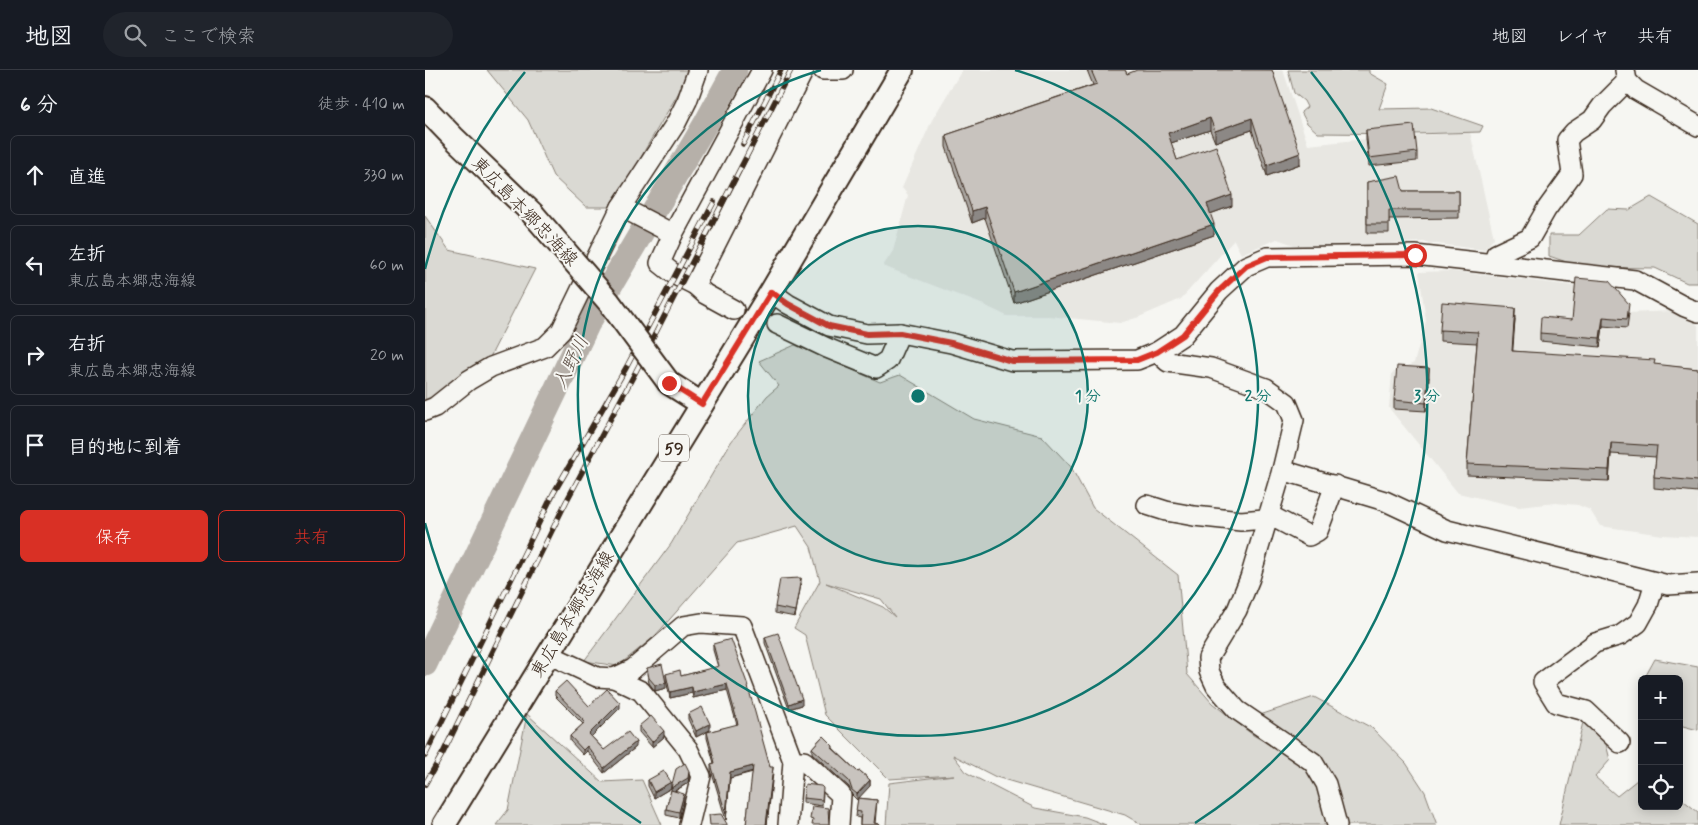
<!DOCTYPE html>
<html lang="ja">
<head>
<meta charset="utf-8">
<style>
  :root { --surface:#171b24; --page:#20242c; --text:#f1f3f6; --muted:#9ea1a6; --line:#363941; --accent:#d93025 }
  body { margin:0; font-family:Mynerve,"Klee One",sans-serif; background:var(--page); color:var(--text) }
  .controls { position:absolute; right:15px; bottom:15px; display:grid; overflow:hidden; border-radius:8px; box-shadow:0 2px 12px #0003 }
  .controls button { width:45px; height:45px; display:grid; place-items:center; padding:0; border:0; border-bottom:1px solid var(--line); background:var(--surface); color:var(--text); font:25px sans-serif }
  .stop { position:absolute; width:15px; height:15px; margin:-11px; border:4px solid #d93025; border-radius:50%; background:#fff }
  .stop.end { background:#d93025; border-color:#fff; box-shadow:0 1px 5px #0008 }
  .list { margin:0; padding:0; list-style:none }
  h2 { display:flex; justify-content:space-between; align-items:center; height:65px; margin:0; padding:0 20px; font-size:21px }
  h2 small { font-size:16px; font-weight:400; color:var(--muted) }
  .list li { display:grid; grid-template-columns:32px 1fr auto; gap:15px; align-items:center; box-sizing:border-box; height:80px; margin:0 10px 10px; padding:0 10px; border:1px solid var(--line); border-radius:8px }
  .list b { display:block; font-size:19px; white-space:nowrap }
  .list p { margin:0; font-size:16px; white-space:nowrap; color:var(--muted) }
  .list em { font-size:16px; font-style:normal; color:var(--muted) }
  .actions { display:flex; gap:10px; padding:15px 20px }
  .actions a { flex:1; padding:11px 0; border:1px solid var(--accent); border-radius:8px; text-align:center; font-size:18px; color:var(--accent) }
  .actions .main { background:var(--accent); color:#fff }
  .icon { flex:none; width:28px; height:28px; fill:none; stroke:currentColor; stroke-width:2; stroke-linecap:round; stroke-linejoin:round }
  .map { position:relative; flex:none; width:1273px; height:755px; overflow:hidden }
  header { display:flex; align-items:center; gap:30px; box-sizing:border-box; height:70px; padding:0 25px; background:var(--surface); border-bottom:1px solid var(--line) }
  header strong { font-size:24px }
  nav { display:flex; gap:28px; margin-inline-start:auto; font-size:18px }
  .search { width:350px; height:45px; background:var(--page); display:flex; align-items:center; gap:12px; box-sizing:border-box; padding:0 18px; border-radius:28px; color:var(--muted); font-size:19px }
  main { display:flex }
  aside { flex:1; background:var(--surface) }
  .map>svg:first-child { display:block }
  .built { fill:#e8e7e2 }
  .green { fill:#dad9d3; stroke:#8a8278; fill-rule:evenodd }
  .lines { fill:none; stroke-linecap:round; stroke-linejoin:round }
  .river { stroke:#b6b0a9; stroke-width:25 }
  .minor-casing { stroke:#3b2a1e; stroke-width:22 }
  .major-casing { stroke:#3b2a1e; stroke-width:26 }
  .minor { stroke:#f6f6f2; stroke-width:19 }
  .major { stroke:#f6f6f2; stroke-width:22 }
  .rail-casing { stroke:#3b2a1e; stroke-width:5.5 }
  .rail { stroke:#f6f6f2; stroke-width:4; stroke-dasharray:11; stroke-linecap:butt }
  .major-bridge-casing { stroke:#3b2a1e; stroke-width:26; stroke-linecap:butt }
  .major-bridge { stroke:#f6f6f2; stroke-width:22 }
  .wall { fill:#aca8a3; stroke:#3b2a1e }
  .shaded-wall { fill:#8c8885; stroke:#3b2a1e }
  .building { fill:#c8c3be; stroke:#3b2a1e }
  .route { stroke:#d93025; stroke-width:6 }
  .ring { fill:none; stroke:#0f766e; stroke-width:2.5 }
  .labels { text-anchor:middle; stroke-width:4; stroke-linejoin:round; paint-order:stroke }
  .shield { fill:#f6f6f2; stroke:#73675e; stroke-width:1 }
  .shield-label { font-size:16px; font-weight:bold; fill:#3b2a1e }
  .street-label { font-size:18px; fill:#3b2a1e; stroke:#f6f6f2 }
  .water-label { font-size:19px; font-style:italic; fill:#605248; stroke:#f6f6f2 }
  .centre { fill:#0f766e; stroke:#f6f6f2; stroke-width:2.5 }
  .ring-label { font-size:15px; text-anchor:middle; font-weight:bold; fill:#0f766e; stroke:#f6f6f2; stroke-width:4; stroke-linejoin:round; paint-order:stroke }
</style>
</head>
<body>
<header>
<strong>地図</strong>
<div class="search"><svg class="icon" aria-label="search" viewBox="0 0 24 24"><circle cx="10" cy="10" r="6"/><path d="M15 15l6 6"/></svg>ここで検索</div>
<nav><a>地図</a><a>レイヤ</a><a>共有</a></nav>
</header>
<main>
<aside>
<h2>6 分<small>徒歩 · 410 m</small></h2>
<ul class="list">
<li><svg class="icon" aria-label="ahead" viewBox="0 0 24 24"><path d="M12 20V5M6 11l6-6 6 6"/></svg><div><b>直進</b></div><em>330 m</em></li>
<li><svg class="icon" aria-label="left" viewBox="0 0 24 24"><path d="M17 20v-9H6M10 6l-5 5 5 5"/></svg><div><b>左折</b><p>東広島本郷忠海線</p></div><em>60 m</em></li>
<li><svg class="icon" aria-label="right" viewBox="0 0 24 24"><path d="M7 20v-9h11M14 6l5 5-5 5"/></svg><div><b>右折</b><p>東広島本郷忠海線</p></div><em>20 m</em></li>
<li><svg class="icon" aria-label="arrive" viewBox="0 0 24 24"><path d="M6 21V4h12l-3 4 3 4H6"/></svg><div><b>目的地に到着</b></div></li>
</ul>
<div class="actions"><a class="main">保存</a><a>共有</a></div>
</aside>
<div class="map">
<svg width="1273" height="755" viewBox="0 0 1273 755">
  <rect width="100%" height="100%" fill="#f6f6f2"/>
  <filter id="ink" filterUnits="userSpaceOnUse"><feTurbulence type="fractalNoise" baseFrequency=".02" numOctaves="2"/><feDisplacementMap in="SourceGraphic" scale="10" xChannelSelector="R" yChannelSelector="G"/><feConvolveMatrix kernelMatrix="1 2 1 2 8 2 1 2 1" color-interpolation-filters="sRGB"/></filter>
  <g filter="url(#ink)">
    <!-- built -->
    <g class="built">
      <polygon points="537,0 858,0 883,75 941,69 1045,62 1069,168 1059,180 998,172 881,179 852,169 816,184 809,170 756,229 714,247 695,253 623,246 582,246 559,235 458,196 468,181 483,125 477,118 507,50"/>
      <polygon points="1026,201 1184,220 1204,243 1247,241 1273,255 1273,467 1238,465 1175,456 1165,440 1153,435 1131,433 1094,437 1033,423 964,338 967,303 989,293 1001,251 994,202"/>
    </g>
    <!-- green -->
    <g class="green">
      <polygon points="62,0 267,0 221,78 190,137 161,137 128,106 103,50"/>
      <polygon points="863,0 944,0 944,3 963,14 954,39 1006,38 1058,56 1055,62 989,64 893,63 882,53 876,42 882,37 879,31 869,23"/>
      <polygon points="1226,127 1273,154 1273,213 1262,213 1230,198 1156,197 1124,186 1124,165 1154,165 1182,139 1204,140"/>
      <polygon points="0,146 24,180 110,199 63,291 10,330 0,331"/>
      <path d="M370,275L455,312L475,305L549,349L617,366L646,397L668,438L753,505L762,604L787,633L828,665L884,697L898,714L906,755H717L700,745L571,707L528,685L542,703L610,738L660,747L681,755H461L464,713L529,705L464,709L400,645L380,565L369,558L395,511L386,477L372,456L312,473L230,566L193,596L159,591L246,474L306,372L342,326L354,316L334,291ZM401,513L456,529L470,547L458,537Z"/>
      <polygon points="1230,589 1273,597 1273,660 1254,655 1254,609 1219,609"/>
      <polygon points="889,627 947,658 981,693 1000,722 1012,755 917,755 906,711 829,647"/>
      <polygon points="102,644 177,712 217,710 237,755 71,755 83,740"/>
      <polygon points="1158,652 1179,666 1185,690 1170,707 1192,726 1217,706 1217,736 1254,736 1254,727 1273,742 1273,755 1134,755"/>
    </g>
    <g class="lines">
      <!-- river -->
      <polyline class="river" points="0,594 162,255 281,53 310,0"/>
      <defs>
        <g id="minor">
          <polyline points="398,0 418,0"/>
          <polyline points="1200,0 1202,11 1211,20 1273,56"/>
          <polyline points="196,137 251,53 262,31 273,0"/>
          <polyline points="248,164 337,0"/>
          <polyline points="1069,194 1071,184 1105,168 1121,140 1147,104 1142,70 1149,62 1167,50 1177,36 1202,11"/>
          <polyline points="270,215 379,0"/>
          <polyline points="346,222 363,234 404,256 442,264 475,263 526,273 587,291 712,290 732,282 758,265 794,221 821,196 842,187 990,185 1210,210 1260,237 1273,242"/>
          <polyline points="352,254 402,278 451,298 463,290 475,263"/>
          <polyline points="732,282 743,292 786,298 841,318 862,333 869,350 857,400 825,508 812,540 783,588 784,601 791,616 812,640 888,692 901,714 912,755"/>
          <polyline points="0,341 10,337 44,310 66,297 120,277 136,261 196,137 248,164 235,193 250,205 270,215 280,224 309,240"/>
          <polyline points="857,400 960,431 1022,460 1243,515 1273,513"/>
          <polyline points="722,435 741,441 769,446 816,451 850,448 884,466 893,461 910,415"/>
          <polyline points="123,584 172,607 189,608 208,599 258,556 276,553 317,556 368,691 363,755"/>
          <polyline points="189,608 216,621 263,679 276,706 264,755"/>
          <polyline points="1195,673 1161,641 1131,633 1118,612 1170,573 1196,565 1213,553 1223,535 1230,512"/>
          <polyline points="368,691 379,691 416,725 414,755"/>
        </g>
        <g id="major">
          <polyline points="0,38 28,67 108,144"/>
          <polyline points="244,313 277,334"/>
          <polyline points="19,755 346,222 477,0"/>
        </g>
      </defs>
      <!-- minor casing -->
      <use href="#minor" class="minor-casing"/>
      <!-- major casing -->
      <use href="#major" class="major-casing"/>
      <!-- minor -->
      <use href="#minor" class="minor"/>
      <!-- major -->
      <use href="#major" class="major"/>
      <defs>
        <g id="rail">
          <polyline points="318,74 356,0"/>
          <polyline points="0,686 128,424 201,298 289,132"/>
          <polyline points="0,714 18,683 141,432 210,303 366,0"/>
        </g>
      </defs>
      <!-- rail casing -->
      <use href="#rail" class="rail-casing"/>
      <!-- rail -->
      <use href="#rail" class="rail"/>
      <defs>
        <polyline id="major-bridge" points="108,144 184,232 244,313"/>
      </defs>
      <!-- major-bridge casing -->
      <use href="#major-bridge" class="major-bridge-casing"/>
      <!-- major-bridge -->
      <use href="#major-bridge" class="major-bridge"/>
    </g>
    <!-- wall -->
    <g class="wall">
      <polygon points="662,0 700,0 702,4 847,0 875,94 842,106 827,60 790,72 785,60 746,73 752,90 807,136 785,144 789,165 589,233 560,148 547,153 521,77 521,65 668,15"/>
      <polygon points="941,60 992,82 992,91 944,96 941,69"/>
      <polygon points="942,112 978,121 1034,121 1034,148 964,149 964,163 942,163"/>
      <polygon points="1204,243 1202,258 1178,256 1175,277 1115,271 1115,263 1147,250"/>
      <polygon points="1090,249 1087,281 1273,299 1273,422 1229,418 1229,407 1231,387 1186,384 1184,411 1042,405 1042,394 1052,273 1015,271 1015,260"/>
      <polygon points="1004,307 1001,341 969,339 969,330"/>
      <polygon points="376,514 370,547 350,543 350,537"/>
      <polygon points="340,567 377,635 364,639 340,573"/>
      <polygon points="288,574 348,703 342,755 321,755 328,702 305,708 301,750 286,700 286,694 289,693 282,668 282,662 312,655 302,620 268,628 267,623 245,628 241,610 241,604 256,606 293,597 288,580"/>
      <polygon points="222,598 241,618 230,621 224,613 222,604"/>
      <polygon points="130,621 164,636 195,638 166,666 179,680 211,677 179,703 162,681 158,685 145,671 145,666 158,654 130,626"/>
      <polygon points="263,644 285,660 271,667 263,649"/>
      <polygon points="214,656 239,667 227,677 214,662"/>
      <polygon points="398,666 408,676 408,678 433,702 435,701 445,710 445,716 433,728 452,730 450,754 454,754 454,755 435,755 435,748 431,747 433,728 432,730 427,725 424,717 387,683 387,678"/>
      <polygon points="264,707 263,713 250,721 259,730 254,748 241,745 241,739 246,721"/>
      <polygon points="223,710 246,718 229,728 223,716"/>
      <polygon points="398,724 397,736 378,733 378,728"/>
    </g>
    <!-- shaded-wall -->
    <g class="shaded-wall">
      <polygon points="785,48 785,60 743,74 743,63"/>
      <polygon points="827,48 827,60 790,72 790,61"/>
      <polygon points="875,83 875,94 842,106 842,95"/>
      <polygon points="807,125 807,136 782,145 782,134"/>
      <polygon points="560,137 560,148 547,153 547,141"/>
      <polygon points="789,154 789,165 589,233 589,222"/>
      <polygon points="1090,238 1090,249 1087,292 1087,281"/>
      <polygon points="1178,247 1178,256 1175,277 1175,268"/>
      <polygon points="1004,298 1004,307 1001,341 1001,333"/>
      <polygon points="1186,373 1186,384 1184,411 1184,400"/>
      <polygon points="376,508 376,514 370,547 370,541"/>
      <polygon points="241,613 241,618 230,621 230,615"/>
      <polygon points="302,614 302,620 268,628 268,622"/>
      <polygon points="267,617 267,623 245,628 245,622"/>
      <polygon points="377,629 377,635 364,639 364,634"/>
      <polygon points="195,633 195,638 164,669 164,664"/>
      <polygon points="285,654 285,660 271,667 271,661"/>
      <polygon points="239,661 239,667 227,677 227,672"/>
      <polygon points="211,672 211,677 179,703 179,698"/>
      <polygon points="162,676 162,681 158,685 158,680"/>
      <polygon points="328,696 328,701 305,708 301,750 305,702"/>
      <polygon points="348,697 342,755 341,755"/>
      <polygon points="264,701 264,707 263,713 246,723 246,718"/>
      <polygon points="445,710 445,716 432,730 432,724"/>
      <polygon points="246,712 246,718 229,728 229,722"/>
      <polygon points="259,724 259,730 254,748 254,742"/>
    </g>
    <!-- building -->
    <g class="building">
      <polygon points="666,0 700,0 702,4 712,0 847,0 875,83 842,95 827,48 790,61 785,48 743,63 752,90 791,76 807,125 782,134 789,154 589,222 560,137 547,141 521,65 672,14"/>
      <polygon points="989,55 992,82 944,88 941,60"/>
      <polygon points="974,106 978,121 1034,121 1034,140 964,140 964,154 942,154 942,112"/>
      <polygon points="1151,208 1184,211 1204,234 1202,249 1178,247 1175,268 1115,263 1116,247 1147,250"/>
      <polygon points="1017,232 1090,238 1087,281 1230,290 1229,294 1273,299 1273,411 1229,407 1232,376 1186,373 1184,400 1042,394 1053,262 1015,260"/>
      <polygon points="972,296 1004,298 1001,333 969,330"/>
      <polygon points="376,508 370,541 350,537 355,509"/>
      <polygon points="353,563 377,629 364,634 340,567"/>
      <polygon points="306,569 322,613 345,697 348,697 341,755 321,755 328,696 305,702 301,744 286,694 290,693 282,662 313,654 302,614 268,622 267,617 245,622 241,604 255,600 256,606 294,596 288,574"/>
      <polygon points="237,594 241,613 230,615 224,608 222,598"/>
      <polygon points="141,611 164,636 182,619 195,633 164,664 179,680 203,662 211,672 179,698 162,676 158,680 145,666 160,652 130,621"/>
      <polygon points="277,637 285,654 271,661 263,644"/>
      <polygon points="226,646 239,661 227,672 214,656"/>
      <polygon points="398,666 408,676 406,677 433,702 435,701 445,710 432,724 427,720 424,711 387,678"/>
      <polygon points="260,693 264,701 263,708 246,718 251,699"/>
      <polygon points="239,701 246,712 229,722 223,710"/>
      <polygon points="380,714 396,716 398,718 397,730 378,728"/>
      <polygon points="246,720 259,724 254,742 241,739"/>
      <polygon points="433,728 452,730 449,753 454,754 454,755 435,755 436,742 431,741"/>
      <polygon points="387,736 403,738 404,755 387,755 388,750 385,749"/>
      <polygon points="296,744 302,754 302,755 285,755 284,745"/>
    </g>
  </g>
  <g class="lines" filter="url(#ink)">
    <!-- route -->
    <polyline class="route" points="244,313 277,334 346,222 363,234 404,256 442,264 475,263 526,273 587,291 712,290 732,282 758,265 794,221 821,196 842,187 990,185"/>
  </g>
  <!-- distance rings -->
  <circle cx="493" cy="326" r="170" fill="#0f766e" fill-opacity=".12"/>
  <g class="ring">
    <circle cx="493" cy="326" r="170"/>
    <path d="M590 0A340 340 0 1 1 396 0"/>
    <path d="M216 753A509 509 0 0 1 0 453M0 199A509 509 0 0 1 100 2M886 2A509 509 0 0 1 770 753"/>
  </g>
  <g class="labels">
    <!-- shield labels -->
    <rect class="shield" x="234" y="364.5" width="30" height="27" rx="4"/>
    <g class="shield-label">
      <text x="249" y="384">59</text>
    </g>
    <!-- street labels -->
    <g class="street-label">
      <text transform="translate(100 141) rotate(46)" y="6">東広島本郷忠海線</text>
      <text transform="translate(147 544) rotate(-59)" y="6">東広島本郷忠海線</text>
    </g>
    <!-- water labels -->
    <g class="water-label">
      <text transform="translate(145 292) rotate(-64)" y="7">入野川</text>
    </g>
  </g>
  <circle cx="493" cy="326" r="8" class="centre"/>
  <g class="ring-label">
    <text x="663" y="331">1 分</text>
    <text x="833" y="331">2 分</text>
    <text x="1002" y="331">3 分</text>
  </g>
</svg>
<div class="controls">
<button>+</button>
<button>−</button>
<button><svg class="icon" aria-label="locate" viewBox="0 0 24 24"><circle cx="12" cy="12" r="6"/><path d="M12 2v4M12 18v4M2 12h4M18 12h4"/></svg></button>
</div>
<div class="stop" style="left:990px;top:185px"></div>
<div class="stop end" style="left:244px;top:313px"></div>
</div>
</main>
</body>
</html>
